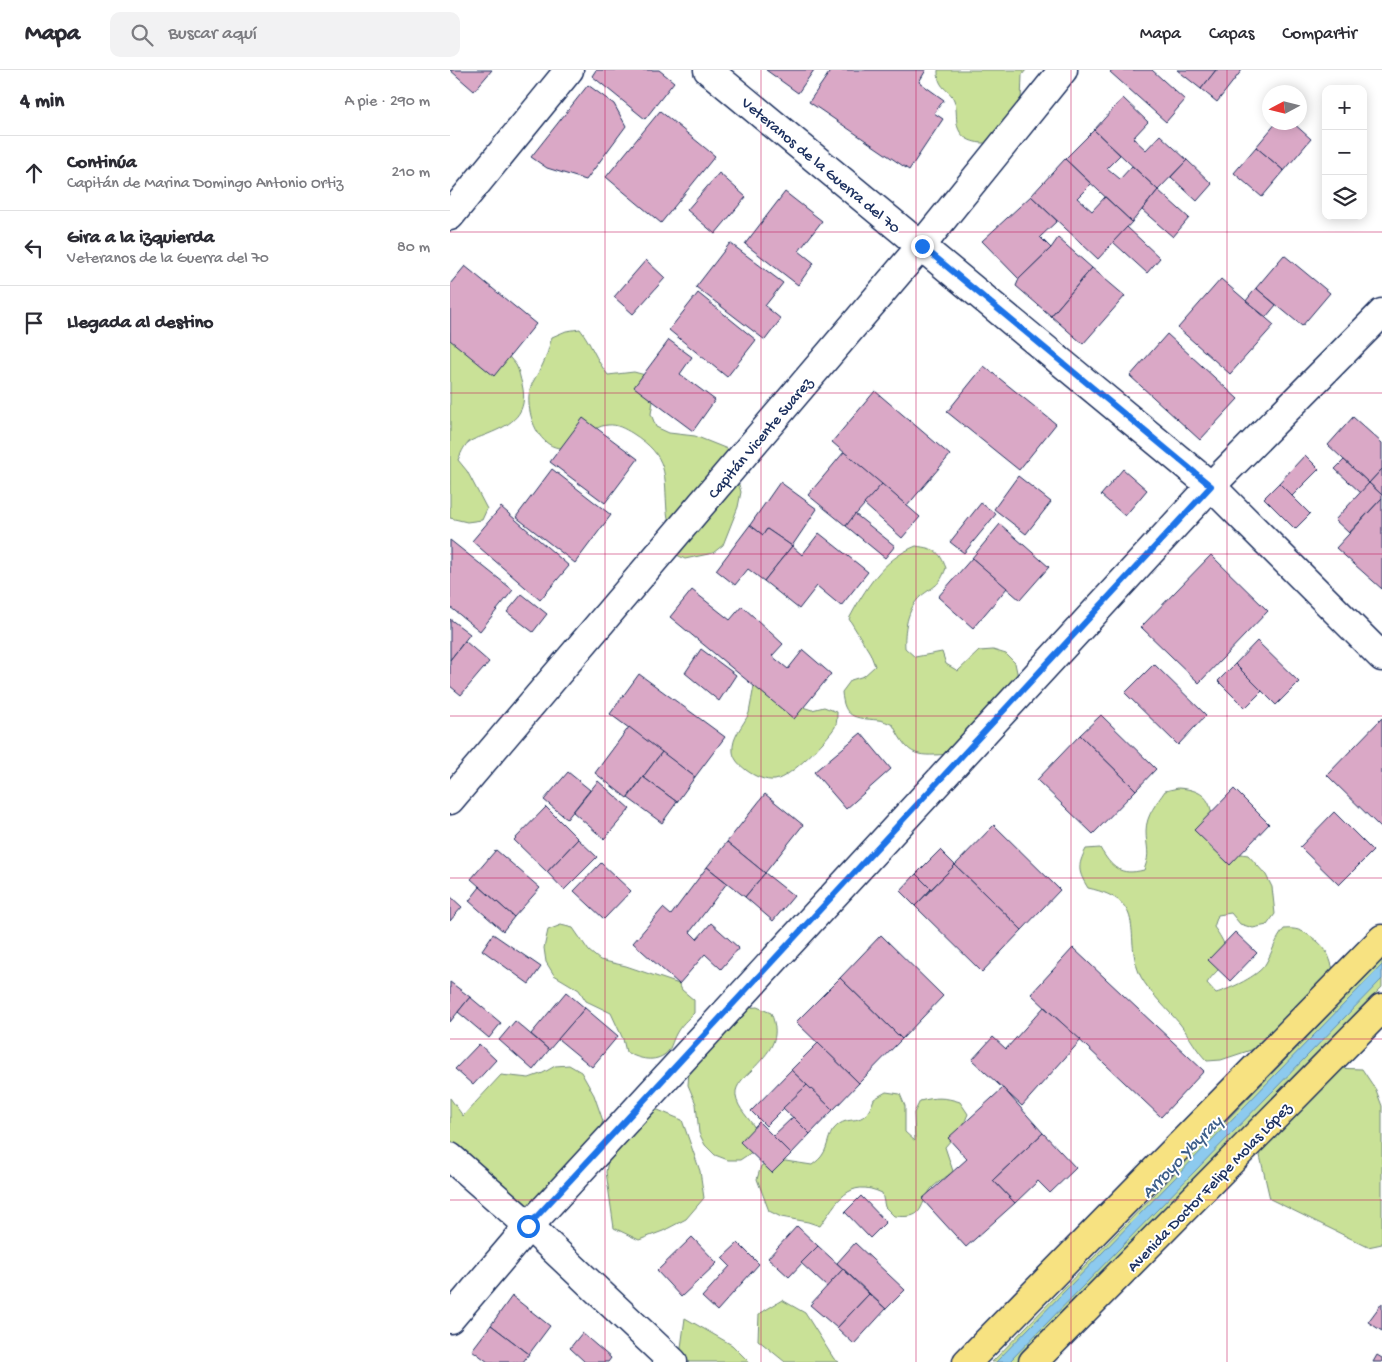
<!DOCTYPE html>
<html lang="es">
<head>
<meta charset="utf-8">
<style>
  :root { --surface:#fff; --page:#f2f2f3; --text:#2b2b33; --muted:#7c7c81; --line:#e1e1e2 }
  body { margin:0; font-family:"Gochi Hand",sans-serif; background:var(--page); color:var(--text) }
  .controls { position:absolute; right:15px; top:15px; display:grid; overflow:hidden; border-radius:10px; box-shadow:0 2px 12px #0003 }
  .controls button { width:45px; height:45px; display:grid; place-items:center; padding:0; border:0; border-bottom:1px solid var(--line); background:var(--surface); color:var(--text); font:25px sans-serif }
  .compass { position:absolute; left:812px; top:15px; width:45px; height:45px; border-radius:50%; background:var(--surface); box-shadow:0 2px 12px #0003; rotate:263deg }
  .stop { position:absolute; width:15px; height:15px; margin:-11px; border:4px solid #1a73e8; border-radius:50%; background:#fff }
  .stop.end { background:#1a73e8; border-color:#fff; box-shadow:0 1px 5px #0008 }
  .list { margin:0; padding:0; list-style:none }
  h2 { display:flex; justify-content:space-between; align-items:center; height:65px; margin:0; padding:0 20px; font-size:21px }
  h2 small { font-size:16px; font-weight:400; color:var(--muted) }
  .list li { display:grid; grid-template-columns:32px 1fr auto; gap:15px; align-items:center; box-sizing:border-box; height:75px; padding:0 20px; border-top:1px solid var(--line) }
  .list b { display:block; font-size:19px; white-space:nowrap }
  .list p { margin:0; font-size:16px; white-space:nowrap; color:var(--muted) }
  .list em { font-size:16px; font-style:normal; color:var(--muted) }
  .icon { flex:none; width:28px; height:28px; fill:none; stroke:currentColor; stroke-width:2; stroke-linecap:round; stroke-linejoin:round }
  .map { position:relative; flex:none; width:932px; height:1292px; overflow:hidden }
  header { display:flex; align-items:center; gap:30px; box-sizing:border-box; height:70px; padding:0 25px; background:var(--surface); border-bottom:1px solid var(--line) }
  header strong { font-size:24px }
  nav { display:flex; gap:28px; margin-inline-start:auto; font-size:18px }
  .search { width:350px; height:45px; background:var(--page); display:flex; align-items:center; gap:12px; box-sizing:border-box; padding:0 18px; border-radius:10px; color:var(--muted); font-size:19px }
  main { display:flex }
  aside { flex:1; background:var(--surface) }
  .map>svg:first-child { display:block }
  .green { fill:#c9e197; stroke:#72887a }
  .water { fill:#8dcaee; stroke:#5f8cb4 }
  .building { fill:#daa8c6; stroke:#1b2f5e }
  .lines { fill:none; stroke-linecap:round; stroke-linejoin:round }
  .minor-casing { stroke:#1b2f5e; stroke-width:31 }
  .major-casing { stroke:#1b2f5e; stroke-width:31 }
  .minor { stroke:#fff; stroke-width:28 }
  .major { stroke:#f7e281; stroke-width:28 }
  .route { stroke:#1a73e8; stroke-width:6 }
  .grid { fill:none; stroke:#c2185b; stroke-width:1; stroke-opacity:0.55 }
  .labels { text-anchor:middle; stroke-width:4; stroke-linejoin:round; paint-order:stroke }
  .street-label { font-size:16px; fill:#1b2f5e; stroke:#fff }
  .water-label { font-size:18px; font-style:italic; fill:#3d5e89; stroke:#fff }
</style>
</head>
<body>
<header>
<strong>Mapa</strong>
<div class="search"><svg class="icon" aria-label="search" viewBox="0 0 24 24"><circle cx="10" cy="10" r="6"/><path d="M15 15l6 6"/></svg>Buscar aquí</div>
<nav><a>Mapa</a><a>Capas</a><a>Compartir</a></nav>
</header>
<main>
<aside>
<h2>4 min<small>A pie · 290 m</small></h2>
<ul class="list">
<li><svg class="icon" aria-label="ahead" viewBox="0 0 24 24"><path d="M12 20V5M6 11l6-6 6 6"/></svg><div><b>Continúa</b><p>Capitán de Marina Domingo Antonio Ortiz</p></div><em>210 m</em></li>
<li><svg class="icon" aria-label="left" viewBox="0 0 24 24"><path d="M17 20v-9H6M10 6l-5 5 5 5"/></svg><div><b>Gira a la izquierda</b><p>Veteranos de la Guerra del 70</p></div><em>80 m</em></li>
<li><svg class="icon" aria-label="arrive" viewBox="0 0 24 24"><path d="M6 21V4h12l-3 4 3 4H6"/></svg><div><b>Llegada al destino</b></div></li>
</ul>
</aside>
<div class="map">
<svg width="932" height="1292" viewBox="0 0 932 1292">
  <rect width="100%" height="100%" fill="#fff"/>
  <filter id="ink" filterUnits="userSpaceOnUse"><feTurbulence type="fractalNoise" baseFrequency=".02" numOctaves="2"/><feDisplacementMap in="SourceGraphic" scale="10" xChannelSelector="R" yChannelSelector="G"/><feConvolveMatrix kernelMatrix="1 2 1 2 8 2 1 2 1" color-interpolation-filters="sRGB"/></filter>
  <g filter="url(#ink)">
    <!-- green -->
    <g class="green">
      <path d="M488,0H576L572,5L571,31L541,73C527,74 510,71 507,54C506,47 507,37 504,30C500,19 487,19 488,0Z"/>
      <path d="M130,259C141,273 146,290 158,305L184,302L199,306L205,318L201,344L206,357L219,363L245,366L285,382L287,408L291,422L288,437L273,475L263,483L235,489L223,483C224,466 219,458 217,442C214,404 220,387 182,363C175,359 167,354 158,355C139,356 129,379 110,378C86,376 75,339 80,319C83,310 88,304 92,296C97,287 99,276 102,267L116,261Z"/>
      <path d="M0,262L40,266C49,276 58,285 66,295C69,300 70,308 72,314C79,343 63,354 38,364C18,372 17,369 8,390L17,401L37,439L32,450L17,452L0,448Z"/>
      <path d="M466,476C485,479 489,480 496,498C489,517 485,515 471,526C457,538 454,562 455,578L465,587L492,582L496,594L508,601L529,581L543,580L556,584L565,593L568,607L502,684C467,686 460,689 443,655C438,653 433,650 428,650C404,648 394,648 392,622L401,610L414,606L425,596L420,583L399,549C415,519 433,489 466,476Z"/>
      <path d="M317,613L337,632L362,640L374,637L387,642C387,647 387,653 385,657C376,671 341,707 325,710C315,711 304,706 296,700C290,695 284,690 283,682C281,667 294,655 299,643C301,634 302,625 304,616Z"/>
      <path d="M728,718C768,720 763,746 760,777L772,784L785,783L798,785L816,805L822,817L825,844L817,855L803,858L790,854L781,843L768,845L764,857C771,867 782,883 773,894C767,902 763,904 757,913L766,923C780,919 809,906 816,893C823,881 825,870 834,859C846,858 851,860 860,866C881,879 880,892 887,913L810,977L771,990L757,991C746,980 740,967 730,954C719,941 699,922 691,907C671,866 702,832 638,818C628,802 627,796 636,779L650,778C662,798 670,806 694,800C701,782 696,778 696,761C696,745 707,733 715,721Z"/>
      <path d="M111,855L123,858L139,881L150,890L176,896L229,914L232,920L244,930V943C238,949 230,956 226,964C222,971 221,981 214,985C202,993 187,988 176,982L173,969L161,943L136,931L129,920L104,905L96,892L94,878L98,860Z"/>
      <polygon points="932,890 932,917 567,1292 542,1292"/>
      <path d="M307,937L321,943C332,969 320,981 302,1000C296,1006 288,1012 286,1021C284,1034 297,1046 303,1055C306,1060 307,1065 309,1070L302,1082L290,1090H278L265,1085L255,1075L249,1063L246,1034L238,1015L239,1001L293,938Z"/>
      <polygon points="119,995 131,1002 144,1025 153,1051 149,1062 182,1042 208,1040 232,1050 250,1101 254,1128 236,1149 213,1161 189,1170 164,1158 156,1102 158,1090 99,1133 59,1137 47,1118 42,1104 0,1097 0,1028 13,1046 51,1005 79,1008 93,1003 105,996"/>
      <polygon points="882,998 912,999 926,1020 932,1036 932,1174 918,1177 820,1129 808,1077"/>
      <path d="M436,1022L450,1024L455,1036V1062L465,1071L464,1043L470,1031C485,1027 495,1027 510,1032L518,1044L513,1056L495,1077L503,1101C497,1107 485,1114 481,1119C467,1139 475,1149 444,1146L435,1137L432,1123C398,1107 387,1132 370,1156L358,1152L331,1147L319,1141L307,1109L311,1096L322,1089L362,1095C366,1092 371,1088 373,1084C378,1077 378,1065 384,1059C399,1041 413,1062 424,1029Z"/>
      <polygon points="332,1230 355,1243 384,1289 389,1292 335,1292 308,1270 309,1244"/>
      <polygon points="235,1248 282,1275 299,1292 233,1292 230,1285"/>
    </g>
    <!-- water -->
    <polygon class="water" points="932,895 932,909 559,1292 546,1292"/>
    <!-- building -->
    <g class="building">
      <polygon points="0,0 42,0 24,21"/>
      <polygon points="146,0 209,0 224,12 195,49 142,6"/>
      <polygon points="316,0 364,0 348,23"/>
      <polygon points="381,0 476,0 469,12 494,30 484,43 493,49 459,100 359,32"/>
      <polygon points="662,0 702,0 735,30 716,52 660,2"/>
      <polygon points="727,0 766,0 751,19"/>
      <polygon points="766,0 792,0 767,32 751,19"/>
      <polygon points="138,15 164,34 176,56 136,110 97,98 81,87"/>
      <polygon points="673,28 698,52 683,68 696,80 710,65 737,90 708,120 644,60"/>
      <polygon points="210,41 265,86 211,153 156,107"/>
      <polygon points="827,52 842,52 861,69 834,101 806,77"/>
      <polygon points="644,60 670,85 657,98 670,109 682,96 708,120 682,152 615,89"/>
      <polygon points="806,77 834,101 812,127 784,103"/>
      <polygon points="615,89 641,114 627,128 642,141 655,127 682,152 648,189 581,126"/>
      <polygon points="737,90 762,114 747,131 721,107"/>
      <polygon points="269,103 296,127 265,164 237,140"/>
      <polygon points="708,120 739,148 723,167 692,140"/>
      <polygon points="335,122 372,151 349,181 364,193 348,215 295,174"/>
      <polygon points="581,126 607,151 590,167 601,178 569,209 532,171"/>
      <polygon points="677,157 710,188 697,203 663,172"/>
      <polygon points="608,168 642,198 601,246 566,216 569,209 601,178"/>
      <polygon points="280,173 333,213 315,236 331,249 315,270 246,217"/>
      <polygon points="834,185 880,223 852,256 806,218"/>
      <polygon points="196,190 215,208 183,244 164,227"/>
      <polygon points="15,196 86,254 44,306 0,270 0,214"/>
      <polygon points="642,198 675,226 633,274 601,246"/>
      <polygon points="771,209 824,255 780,304 728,258"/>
      <polygon points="806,218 826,235 816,247 796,231"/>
      <polygon points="248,223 306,270 277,307 219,260"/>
      <polygon points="717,264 788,329 750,370 680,306"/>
      <polygon points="219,270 242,287 230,304 265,330 243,361 184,317"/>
      <polygon points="534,296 606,354 569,400 497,342"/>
      <polygon points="425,321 500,385 457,436 382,372"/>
      <polygon points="903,347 932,373 932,399 919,413 878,375"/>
      <polygon points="133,348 188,389 155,433 100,392"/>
      <polygon points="394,382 432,414 396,456 358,425"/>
      <polygon points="855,385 869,399 842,426 829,413"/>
      <polygon points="894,390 919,413 911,423 885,399"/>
      <polygon points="102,399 161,445 125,493 66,447"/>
      <polygon points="673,399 697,420 675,446 651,425"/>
      <polygon points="932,399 932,425 919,413"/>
      <polygon points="568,406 601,432 576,464 544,439"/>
      <polygon points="330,412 367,439 342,476 317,459 313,465 300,455"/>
      <polygon points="829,413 860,444 845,459 814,428"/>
      <polygon points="919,413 932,425 932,428 899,463 885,450"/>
      <polygon points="432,414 470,447 452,468 414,434"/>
      <polygon points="932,428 932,519 886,478"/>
      <polygon points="531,433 546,444 514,483 500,472"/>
      <polygon points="51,437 119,496 90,530 22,471"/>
      <polygon points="405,444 445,476 435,488 396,456"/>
      <polygon points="550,454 599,497 570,530 522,488"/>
      <polygon points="300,455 313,465 317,459 342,476 314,511 298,499 285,515 266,500"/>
      <polygon points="369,463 418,502 391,536 367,516 349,539 314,511 342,476 352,485"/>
      <polygon points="0,470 63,520 30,561 0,537"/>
      <polygon points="761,485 818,541 749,613 691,557"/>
      <polygon points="522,488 557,518 523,558 488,527"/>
      <polygon points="242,520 280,550 292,536 333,574 322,586 338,599 353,580 381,604 344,649 220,547"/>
      <polygon points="72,524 97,544 83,562 57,542"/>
      <polygon points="0,549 20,564 0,590"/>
      <polygon points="15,571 39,592 11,625 0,616 0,590"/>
      <polygon points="807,571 849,612 826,635 785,594"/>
      <polygon points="251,579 286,605 269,631 235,603"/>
      <polygon points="704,594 756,645 728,675 675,623"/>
      <polygon points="785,594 812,621 795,638 768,611"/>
      <polygon points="189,604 275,667 245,707 160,644"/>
      <polygon points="651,645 706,699 686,720 630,665"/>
      <polygon points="932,648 932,759 877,705"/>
      <polygon points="179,657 212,682 177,728 145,703"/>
      <polygon points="411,663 441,699 396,739 364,702"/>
      <polygon points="630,665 686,720 643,764 587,710"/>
      <polygon points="212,682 245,707 227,732 193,707"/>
      <polygon points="118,702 140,720 117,749 94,730"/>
      <polygon points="193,707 227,732 212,753 178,728"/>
      <polygon points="148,711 180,739 154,769 123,742"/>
      <polygon points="784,719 819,754 780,795 744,760"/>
      <polygon points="315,724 353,755 315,803 277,772"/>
      <polygon points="96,737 128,769 97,802 64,770"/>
      <polygon points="884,742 923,781 889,815 850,777"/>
      <polygon points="544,755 610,820 572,860 505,795"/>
      <polygon points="128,769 147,787 114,820 97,802"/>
      <polygon points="277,772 315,803 295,827 257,797"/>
      <polygon points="46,780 90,818 64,847 21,809"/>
      <polygon points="490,780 505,795 481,819 466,804"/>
      <polygon points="151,793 181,821 154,849 124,821"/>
      <polygon points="505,795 572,860 532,902 465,836"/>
      <polygon points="257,797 277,813 240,862 247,869 261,853 289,878 271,899 255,884 229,914 183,873 213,838 221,845"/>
      <polygon points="315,803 344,826 323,851 295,827"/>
      <polygon points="466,804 481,819 465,836 450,821"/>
      <polygon points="30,817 64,847 53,861 19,831"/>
      <polygon points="0,826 12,837 0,851"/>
      <polygon points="785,862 807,883 780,911 758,890"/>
      <polygon points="43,864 91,897 79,914 32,880"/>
      <polygon points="431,865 493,926 452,969 390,908"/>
      <polygon points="623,878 754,1001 711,1047 581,924"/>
      <polygon points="390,908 452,969 409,1013 346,952"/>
      <polygon points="0,912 20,927 0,952"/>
      <polygon points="116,922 135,938 99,980 81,964"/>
      <polygon points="20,927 51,953 39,968 8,942"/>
      <polygon points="594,937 631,970 572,1036 522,990 543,967 556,979"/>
      <polygon points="135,938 168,966 142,997 108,969"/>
      <polygon points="65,951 99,980 83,1000 49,970"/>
      <polygon points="368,973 409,1013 383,1040 341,1000"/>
      <polygon points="29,974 46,990 23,1015 5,999"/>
      <polygon points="341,1000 357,1015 316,1056 301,1041"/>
      <polygon points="357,1015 383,1040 360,1064 333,1038"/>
      <polygon points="553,1018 593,1063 543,1110 565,1133 516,1177 472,1129 517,1089 498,1068"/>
      <polygon points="343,1047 360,1064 341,1084 323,1066"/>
      <polygon points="309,1052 341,1084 322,1103 290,1072"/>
      <polygon points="593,1063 626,1098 600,1123 588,1111 565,1133 543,1110"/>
      <polygon points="411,1126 436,1152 420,1168 395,1142"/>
      <polygon points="347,1156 368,1176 339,1207 318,1188"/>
      <polygon points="242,1167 267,1193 231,1227 207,1201"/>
      <polygon points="288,1173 309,1194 267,1241 252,1227 280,1196 272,1188"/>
      <polygon points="405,1173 455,1220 436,1239 387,1193"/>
      <polygon points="368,1176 393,1199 377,1217 351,1193"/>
      <polygon points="393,1199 419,1224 387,1258 360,1235"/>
      <polygon points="419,1224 436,1239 404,1274 387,1258"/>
      <polygon points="62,1226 100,1256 79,1284 41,1255"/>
      <polygon points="932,1233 932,1261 918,1252"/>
      <polygon points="41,1255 79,1284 73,1292 38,1292 22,1280"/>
      <polygon points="132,1263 161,1288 158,1292 135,1292 120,1278"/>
      <polygon points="927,1285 932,1288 932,1292 923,1292"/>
    </g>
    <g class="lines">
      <defs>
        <g id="minor">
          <polyline points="258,0 761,416 932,587"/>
          <polyline points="0,146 119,0"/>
          <polyline points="0,730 471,176 613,0"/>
          <polyline points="0,1087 79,1156 223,1292"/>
          <polyline points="0,1249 79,1156 761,416 932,243"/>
        </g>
        <g id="major">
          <polyline points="517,1292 932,869"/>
          <polyline points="583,1292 932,938"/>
        </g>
      </defs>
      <!-- minor casing -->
      <use href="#minor" class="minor-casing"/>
      <!-- major casing -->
      <use href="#major" class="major-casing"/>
      <!-- minor -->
      <use href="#minor" class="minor"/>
      <!-- major -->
      <use href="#major" class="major"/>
    </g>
  </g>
  <g class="lines" filter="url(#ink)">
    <!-- route -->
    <polyline class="route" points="78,1156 761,416 472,176"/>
  </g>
  <!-- grid -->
  <path class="grid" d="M155,0V1292M311,0V1292M466,0V1292M621,0V1292M777,0V1292M0,162H932M0,323H932M0,484H932M0,646H932M0,808H932M0,969H932M0,1130H932"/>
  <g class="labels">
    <!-- street labels -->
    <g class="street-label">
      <text transform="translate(372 94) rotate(40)" y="6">Veteranos de la Guerra del 70</text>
      <text transform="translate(309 367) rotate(-50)" y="6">Capitán Vicente Suarez</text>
      <text transform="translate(758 1116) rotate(-46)" y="6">Avenida Doctor Felipe Molas López</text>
    </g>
    <!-- water labels -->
    <g class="water-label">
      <text transform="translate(731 1086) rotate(-46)" y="6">Arroyo Ybyray</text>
    </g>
  </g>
</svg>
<div class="controls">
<button>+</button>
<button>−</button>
<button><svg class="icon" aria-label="layers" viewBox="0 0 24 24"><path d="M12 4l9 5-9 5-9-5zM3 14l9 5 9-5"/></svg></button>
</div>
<svg class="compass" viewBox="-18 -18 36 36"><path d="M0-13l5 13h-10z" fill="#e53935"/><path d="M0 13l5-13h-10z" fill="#7c7c81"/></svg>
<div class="stop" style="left:78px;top:1156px"></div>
<div class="stop end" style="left:472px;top:176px"></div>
</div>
</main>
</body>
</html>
